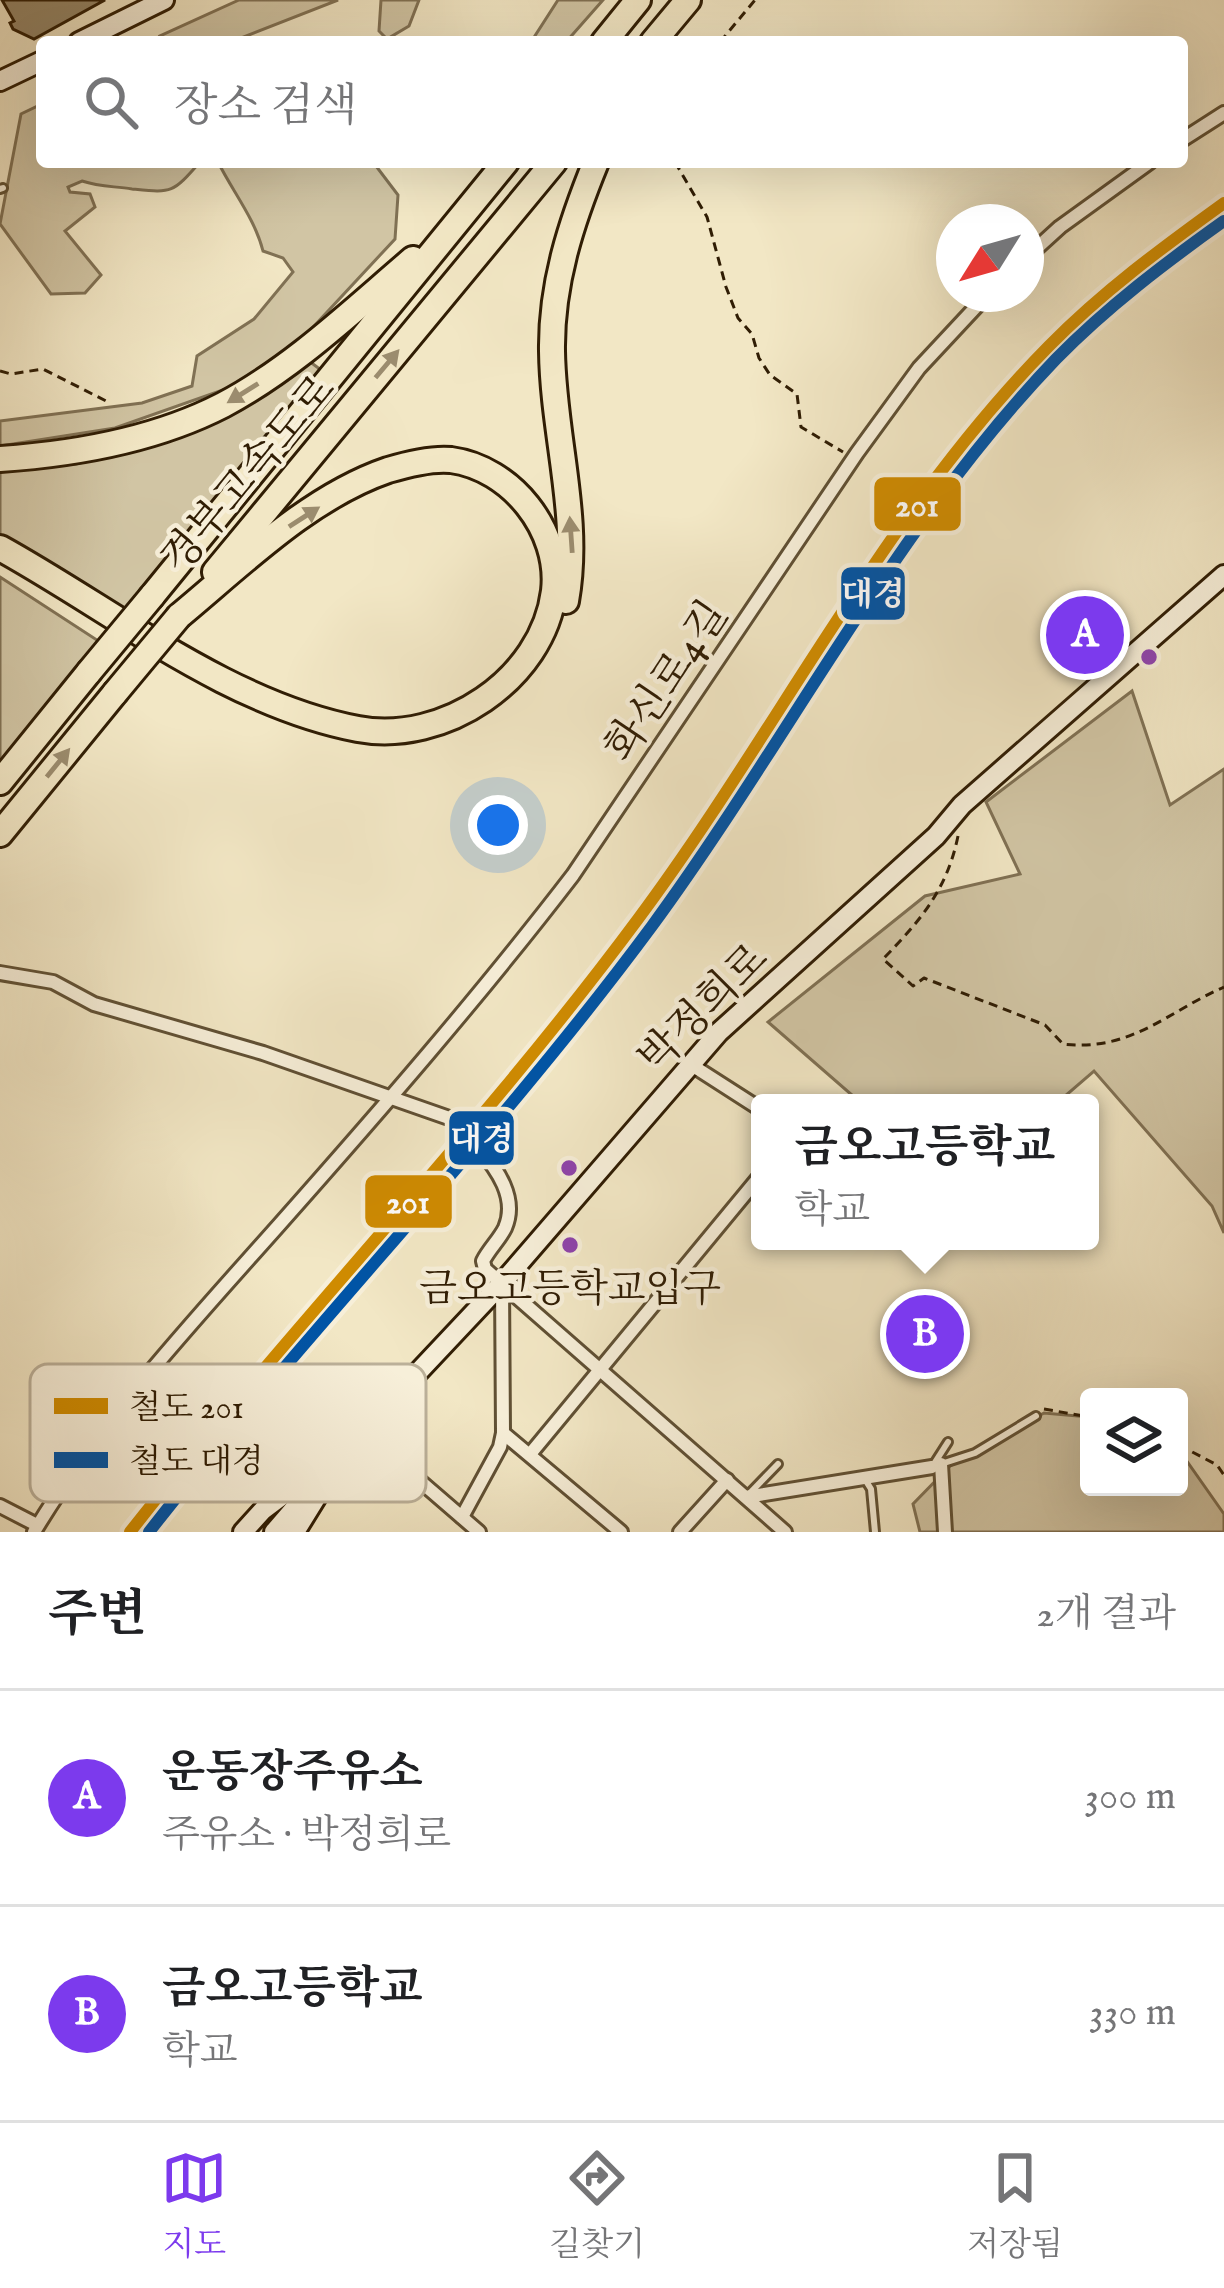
<!DOCTYPE html>
<html lang="ko">
<head>
<meta charset="utf-8">
<style>
  :root { --surface:#fff; --page:#f6f6f6; --text:#202124; --muted:#757577; --line:#e0e0e0; --accent:#7c3aed }
  body { margin:0; font-family:"IM FELL English","Noto Serif KR",serif; background:var(--page); color:var(--text) }
  .controls { position:absolute; right:36px; bottom:36px; display:grid; overflow:hidden; border-radius:12px; box-shadow:0 12px 48px #0002 }
  .controls button { width:108px; height:108px; display:grid; place-items:center; padding:0; border:0; border-bottom:3px solid var(--line); background:var(--surface); color:var(--text); font:60px sans-serif }
  .compass { position:absolute; left:936px; top:204px; width:108px; height:108px; border-radius:50%; background:var(--surface); box-shadow:0 12px 48px #0002; rotate:233deg }
  .you { position:absolute; left:498px; top:825px; width:42px; height:42px; margin:-30px; border:9px solid #fff; border-radius:50%; background:#1a73e8; box-shadow:0 0 0 18px #1a73e833 }
  .badge { display:grid; place-items:center; width:78px; height:78px; border-radius:50%; background:var(--accent); color:#fff; font-size:39px; font-weight:700 }
  .pin { position:absolute; translate:-50% -50%; border:6px solid #fff; box-shadow:0 3px 12px #0006 }
  .popup { position:absolute; left:751px; top:1094px; width:348px; height:156px; box-sizing:border-box; display:grid; place-content:center; border-radius:12px; background:var(--surface); filter:drop-shadow(0 3px 9px #0005); font-size:39px; white-space:nowrap; color:var(--muted) }
  .popup b { font-size:45px; color:var(--text) }
  .popup::after { content:''; position:absolute; left:50%; top:100%; margin-left:-24px; border:24px solid transparent; border-top-color:var(--surface) }
  .list { margin:0; padding:0; list-style:none }
  h2 { display:flex; justify-content:space-between; align-items:center; height:156px; margin:0; padding:0 48px; font-size:51px }
  h2 small { font-size:39px; font-weight:400; color:var(--muted) }
  .list li { display:grid; grid-template-columns:78px 1fr auto; gap:36px; align-items:center; box-sizing:border-box; height:216px; padding:0 48px; border-top:3px solid var(--line) }
  .list b { display:block; font-size:45px; white-space:nowrap }
  .list p { margin:0; font-size:39px; white-space:nowrap; color:var(--muted) }
  .list em { font-size:39px; font-style:normal; color:var(--muted) }
  .icon { flex:none; width:66px; height:66px; fill:none; stroke:currentColor; stroke-width:2; stroke-linecap:round; stroke-linejoin:round }
  .map { position:relative; flex:none; width:1224px; height:1532px; overflow:hidden }
  .search { position:absolute; background:var(--surface); box-shadow:0 12px 48px #0002; left:36px; right:36px; top:36px; height:132px; display:flex; align-items:center; gap:30px; box-sizing:border-box; padding:0 42px; border-radius:12px; color:var(--muted); font-size:45px }
  .sheet { height:588px; background:var(--surface) }
  nav { display:flex; justify-content:space-around; align-items:center; box-sizing:border-box; height:168px; border-top:3px solid var(--line); background:var(--surface); font-size:33px; color:var(--muted) }
  nav a { display:grid; justify-items:center; gap:6px }
  nav .on { color:var(--accent) }
  .map>svg:first-child { display:block }
  .green { fill:#d1c5a4; stroke:#807154; stroke-width:3 }
  .building { fill:#958668; stroke:#301d04; stroke-width:3 }
  .lines { fill:none; stroke-linecap:round; stroke-linejoin:round }
  .street-tunnel { stroke:#cbbf9e; stroke-width:12; stroke-dasharray:12 6; stroke-linecap:butt }
  .lane-casing { stroke:#605034; stroke-width:12 }
  .street-casing { stroke:#605034; stroke-width:18 }
  .secondary-casing { stroke:#301d04; stroke-width:24 }
  .highway-casing { stroke:#301d04; stroke-width:30 }
  .path { stroke:#301d04; stroke-width:3; stroke-dasharray:9 6; stroke-linecap:butt }
  .lane { stroke:#f7efd9; stroke-width:6 }
  .street { stroke:#f7efd9; stroke-width:12 }
  .secondary { stroke:#f7efd9; stroke-width:18 }
  .highway { stroke:#f2e7c5; stroke-width:24 }
  .highway-bridge-casing { stroke:#301d04; stroke-width:30; stroke-linecap:butt }
  .highway-bridge { stroke:#f2e7c5; stroke-width:24 }
  .rail-1-casing { stroke:#f7efd9; stroke-width:21 }
  .rail-2-casing { stroke:#f7efd9; stroke-width:21 }
  .rail-1 { stroke:#cf8b01; stroke-width:12 }
  .rail-2 { stroke:#0054a6; stroke-width:12 }
  .oneway { fill:#9b8c6e }
  .bus-dot { fill:#8e44ad; stroke:#f7efd9; stroke-width:4.5 }
  .labels { text-anchor:middle; stroke-width:9; stroke-linejoin:round; paint-order:stroke }
  .bus-label { font-size:39px; fill:#301d04; stroke:#f7efd9 }
  .street-label { font-size:42px; fill:#301d04; stroke:#f7efd9 }
  .key { fill:#f7efd9; stroke:#bbb099; stroke-width:3 }
  .key-label { font-size:33px; fill:#301d04 }
  .line-badge { stroke:#f7efd9; stroke-width:4.5 }
  .badge-label { font-size:33px; text-anchor:middle; font-weight:bold; fill:#fff }
</style>
</head>
<body>
<div class="map">
<svg width="1224" height="1532" viewBox="0 0 1224 1532">
  <rect width="100%" height="100%" fill="#f2e7c5"/>
  <filter id="stains"><feTurbulence type="fractalNoise" baseFrequency=".00167" numOctaves="4"/><feColorMatrix values="0 0 0 0 .2 0 0 0 0 .09 0 0 0 0 .02 0 0 0 .5 -.17"/></filter>
  <radialGradient id="worn" r=".72"><stop offset=".6" stop-color="#630" stop-opacity="0"/><stop offset="1" stop-color="#630" stop-opacity=".3"/></radialGradient>
  <!-- green -->
  <g class="green">
    <polygon points="239,0 338,0 231,42 164,42 160,36"/>
    <polygon points="381,0 419,0 409,26 387,39 379,31"/>
    <polygon points="558,0 603,0 566,42 531,42"/>
    <path d="M42,104V162H200C172,194 172,193 132,189C113,186 100,187 82,181L68,187L70,192L90,194L95,207L65,231L101,275L85,293L51,294L0,224L21,114Z"/>
    <path d="M218,162H373L398,195L395,239L302,339L240,384L115,428L0,446V421L142,403L192,386L197,356L254,319L293,272L283,258L263,251C255,219 233,192 218,162Z"/>
    <polygon points="305,358 321,370 124,610 0,540 0,469 76,464 137,449"/>
    <polygon points="0,577 100,642 0,764"/>
    <polygon points="1132,691 1170,805 1224,769 1224,1233 1212,1206 1094,1071 1057,1103 861,1103 768,1022 925,896 1020,874 986,802"/>
    <polygon points="1044,1413 1089,1417 1089,1487 1179,1487 1179,1450 1224,1514 1224,1532 920,1532 913,1504 950,1466"/>
  </g>
  <!-- building -->
  <polygon class="building" points="2,0 105,0 34,39 13,29 10,23 14,21"/>
  <g class="lines">
    <!-- street-tunnel -->
    <polyline class="street-tunnel" points="449,1118 478,1147"/>
    <defs>
      <g id="lane">
        <polyline points="0,189 3,188"/>
        <polyline points="941,1464 975,1453 1036,1416"/>
        <polyline points="932,1467 948,1442"/>
        <polyline points="866,1481 871,1489 875,1532"/>
        <polyline points="749,1494 778,1464"/>
      </g>
      <g id="street">
        <polyline points="1182,140 1224,113"/>
        <polyline points="1026,258 1060,227 1150,162"/>
        <polyline points="0,973 53,982 94,1004 263,1053 449,1118"/>
        <polyline points="690,1064 760,1109"/>
        <path d="M478,1147C497,1169 518,1198 505,1228C499,1240 489,1249 483,1261L485,1269L785,1532"/>
        <polyline points="502,1284 503,1433 621,1532"/>
        <polyline points="362,1431 479,1532"/>
        <polyline points="531,1453 760,1176"/>
        <polyline points="941,1464 945,1532"/>
        <polyline points="746,1497 932,1467"/>
        <polyline points="0,1506 37,1525"/>
        <polyline points="462,1517 500,1447 503,1433"/>
        <path d="M34,1532C101,1420 192,1323 279,1225C380,1111 480,996 573,875L857,453L919,368L988,294"/>
        <polyline points="680,1532 727,1480"/>
      </g>
      <g id="secondary">
        <polyline points="79,42 164,0"/>
        <polyline points="0,81 42,61"/>
        <polyline points="243,1532 263,1510 320,1467"/>
        <polyline points="274,1532 344,1451 502,1283 719,1032 936,836 962,805 1224,575"/>
        <polyline points="295,1532 321,1490"/>
      </g>
      <g id="highway">
        <polyline points="604,42 638,0"/>
        <polyline points="653,42 688,0"/>
        <path d="M0,459C75,454 155,440 223,405C293,368 353,310 413,259"/>
        <path d="M0,548C114,611 227,704 358,729C443,745 543,680 554,591C561,530 511,468 451,460C431,458 408,464 388,470C309,497 243,563 179,616"/>
        <polyline points="215,572 554,162"/>
        <polyline points="152,596 506,162"/>
        <path d="M566,601C581,517 553,436 552,351C551,284 571,223 596,162"/>
        <polyline points="0,782 89,672"/>
        <polyline points="0,834 115,693"/>
      </g>
    </defs>
    <!-- lane casing -->
    <use href="#lane" class="lane-casing"/>
    <!-- street casing -->
    <use href="#street" class="street-casing"/>
    <!-- secondary casing -->
    <use href="#secondary" class="secondary-casing"/>
    <!-- highway casing -->
    <use href="#highway" class="highway-casing"/>
    <!-- path -->
    <g class="path">
      <polyline points="720,42 755,0"/>
      <polyline points="675,162 707,217 726,287 738,318 752,334 759,358 770,375 797,394 801,427 843,452"/>
      <polyline points="0,371 11,374 43,369 108,402"/>
      <path d="M958,836C947,890 920,921 883,959L913,986L924,978L1045,1025L1063,1044C1131,1052 1167,1012 1224,987"/>
      <polyline points="1044,1409 1089,1417"/>
      <polyline points="1179,1445 1217,1465 1224,1475"/>
    </g>
    <!-- lane -->
    <use href="#lane" class="lane"/>
    <!-- street -->
    <use href="#street" class="street"/>
    <!-- secondary -->
    <use href="#secondary" class="secondary"/>
    <!-- highway -->
    <use href="#highway" class="highway"/>
    <defs>
      <g id="highway-bridge">
        <polyline points="89,672 152,596"/>
        <polyline points="115,693 179,616"/>
      </g>
    </defs>
    <!-- highway-bridge casing -->
    <use href="#highway-bridge" class="highway-bridge-casing"/>
    <!-- highway-bridge -->
    <use href="#highway-bridge" class="highway-bridge"/>
    <defs>
      <path id="rail-1" d="M130,1532C294,1323 480,1132 638,919C778,731 883,514 1049,346C1102,292 1163,247 1224,203"/>
      <path id="rail-2" d="M149,1532C311,1325 496,1137 652,926C789,739 895,527 1056,359C1107,307 1165,263 1224,221"/>
    </defs>
    <!-- rail-1 casing -->
    <use href="#rail-1" class="rail-1-casing"/>
    <!-- rail-2 casing -->
    <use href="#rail-2" class="rail-2-casing"/>
    <!-- rail-1 -->
    <use href="#rail-1" class="rail-1"/>
    <!-- rail-2 -->
    <use href="#rail-2" class="rail-2"/>
  </g>
  <!-- one-way arrows -->
  <defs><path id="oneway-solid" d="M-6-.8H1V-3.2L6.5 0L1 3.2V.8H-6Z" transform="scale(3)"/></defs>
  <g class="oneway">
    <use href="#oneway-solid" transform="translate(387 364) rotate(-50)"/>
    <use href="#oneway-solid" transform="translate(243 393) rotate(148)"/>
    <use href="#oneway-solid" transform="translate(304 517) rotate(-33)"/>
    <use href="#oneway-solid" transform="translate(571 535) rotate(-94)"/>
    <use href="#oneway-solid" transform="translate(58 763) rotate(-51)"/>
  </g>
  <!-- markers -->
  <g class="bus-dot">
    <circle cx="1149" cy="657" r="10"/>
    <circle cx="569" cy="1168" r="10"/>
    <circle cx="570" cy="1245" r="10"/>
  </g>
  <g class="labels">
    <!-- bus labels -->
    <g class="bus-label">
      <text x="570" y="1301">금오고등학교입구</text>
    </g>
    <!-- street labels -->
    <g class="street-label">
      <text transform="translate(247 473) rotate(-50)" y="15">경부고속도로</text>
      <text transform="translate(665 680) rotate(-56)" y="15">화신로4길</text>
      <text transform="translate(702 1007) rotate(-45)" y="15">박정희로</text>
    </g>
  </g>
  <!-- legend -->
  <rect x="30" y="1364" width="396" height="138" rx="18" class="key"/>
  <rect x="54" y="1398" width="54" height="16" fill="#cf8b01"/>
  <rect x="54" y="1452" width="54" height="16" fill="#0054a6"/>
  <g class="key-label">
    <text x="129" y="1418">철도 201</text>
    <text x="129" y="1472">철도 대경</text>
  </g>
  <g class="line-badge">
    <rect x="872" y="475" width="91" height="58" rx="12" fill="#cf8b01"/>
    <rect x="839" y="565" width="68" height="57" rx="12" fill="#0054a6"/>
    <rect x="447" y="1109" width="69" height="58" rx="12" fill="#0054a6"/>
    <rect x="363" y="1173" width="91" height="57" rx="12" fill="#cf8b01"/>
  </g>
  <g class="badge-label">
    <text x="917" y="516">201</text>
    <text x="873" y="605">대경</text>
    <text x="482" y="1150">대경</text>
    <text x="408" y="1213">201</text>
  </g>
  <rect width="100%" height="100%" filter="url(#stains)"/>
  <rect width="100%" height="100%" fill="url(#worn)"/>
</svg>
<div class="controls">
<button><svg class="icon" aria-label="layers" viewBox="0 0 24 24"><path d="M12 4l9 5-9 5-9-5zM3 14l9 5 9-5"/></svg></button>
</div>
<svg class="compass" viewBox="-18 -18 36 36"><path d="M0-13l5 13h-10z" fill="#e53935"/><path d="M0 13l5-13h-10z" fill="#757577"/></svg>
<div class="you"></div>
<div class="pin badge" style="left:1085px;top:635px">A</div>
<div class="pin badge" style="left:925px;top:1334px">B</div>
<div class="popup"><b>금오고등학교</b>학교</div>
<div class="search"><svg class="icon" aria-label="search" viewBox="0 0 24 24"><circle cx="10" cy="10" r="6"/><path d="M15 15l6 6"/></svg>장소 검색</div>
</div>
<section class="sheet">
<h2>주변<small>2개 결과</small></h2>
<ul class="list">
<li><span class="badge">A</span><div><b>운동장주유소</b><p>주유소 · 박정희로</p></div><em>300 m</em></li>
<li><span class="badge">B</span><div><b>금오고등학교</b><p>학교</p></div><em>330 m</em></li>
</ul>
</section>
<nav>
<a class="on"><svg class="icon" aria-label="map" viewBox="0 0 24 24"><path d="M3 6l6-2 6 2 6-2v14l-6 2-6-2-6 2zM9 4v14M15 6v14"/></svg>지도</a>
<a><svg class="icon" aria-label="directions" viewBox="0 0 24 24"><path d="M12 3l9 9-9 9-9-9zM9 14v-3h6M13 9l2 2-2 2"/></svg>길찾기</a>
<a><svg class="icon" aria-label="saved" viewBox="0 0 24 24"><path d="M7 4h10v16l-5-4-5 4z"/></svg>저장됨</a>
</nav>
</body>
</html>
